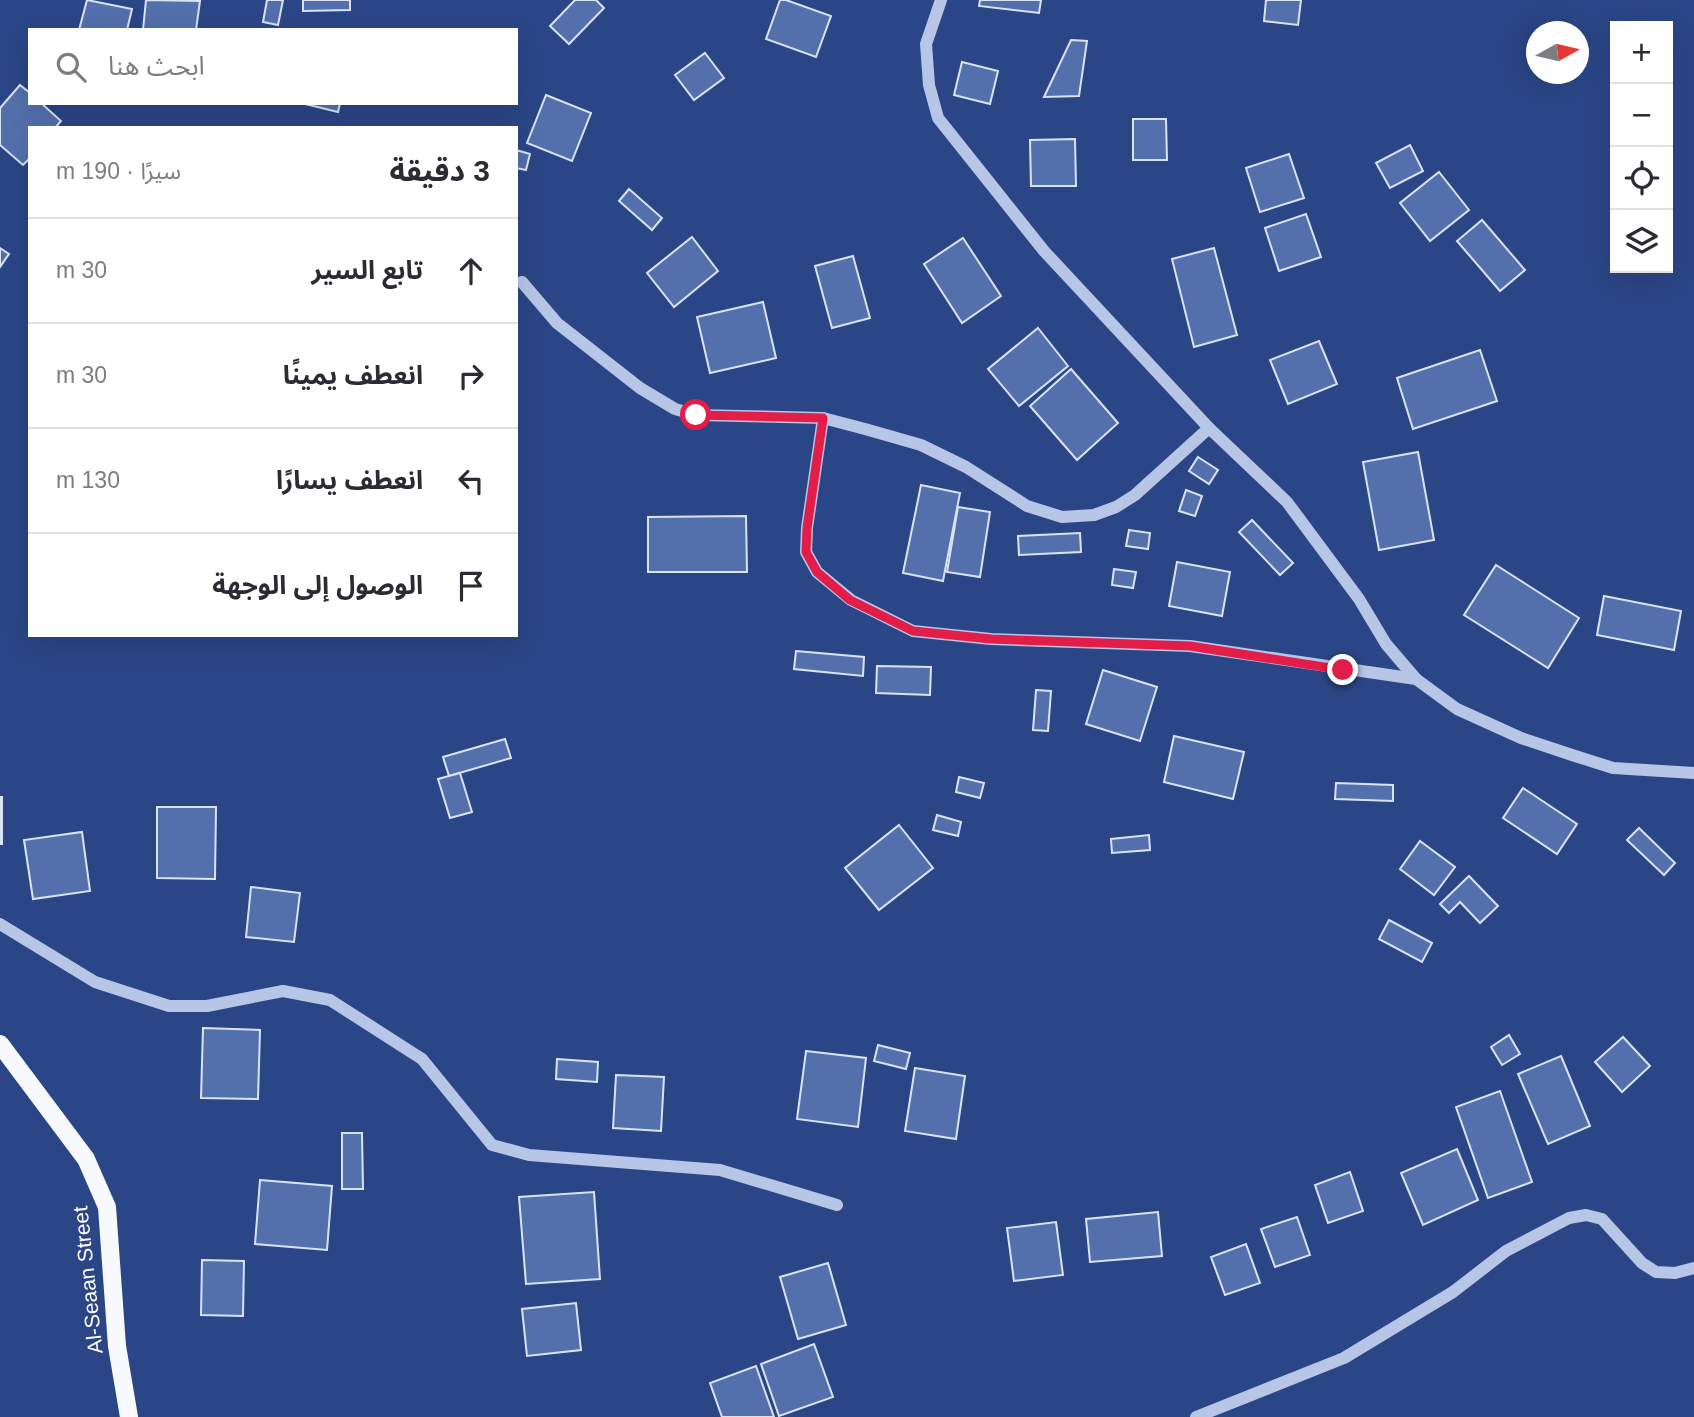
<!DOCTYPE html>
<html lang="ar">
<head>
<meta charset="utf-8">
<style>
  :root { --surface:#fff; --page:#f2f2f3; --text:#2b2b33; --muted:#7c7c81; --line:#e1e1e2 }
  body { margin:0; font-family:Arial,"Noto Sans Arabic",sans-serif; background:var(--page); color:var(--text); direction:rtl }
  .controls { position:absolute; right:21px; top:21px; display:grid; overflow:hidden; border-radius:0px; box-shadow:0 7px 28px #0002 }
  .controls button { width:63px; height:63px; display:grid; place-items:center; padding:0; border:0; border-bottom:2px solid var(--line); background:var(--surface); color:var(--text); font:35px sans-serif }
  .compass { position:absolute; left:1526px; top:21px; width:63px; height:63px; border-radius:50%; background:var(--surface); box-shadow:0 7px 28px #0002; rotate:82deg }
  .stop { position:absolute; width:21px; height:21px; margin:-16px; border:5px solid #e11d48; border-radius:50%; background:#fff }
  .stop.end { background:#e11d48; border-color:#fff; box-shadow:0 2px 7px #0008 }
  .list { margin:0; padding:0; list-style:none }
  h2 { display:flex; justify-content:space-between; align-items:center; height:91px; margin:0; padding:0 28px; font-size:30px }
  h2 small { font-size:23px; font-weight:400; color:var(--muted) }
  .list li { display:grid; grid-template-columns:46px 1fr auto; gap:21px; align-items:center; box-sizing:border-box; height:105px; padding:0 28px; border-top:2px solid var(--line) }
  .list b { display:block; font-size:26px; white-space:nowrap }
  .list em { font-size:23px; font-style:normal; color:var(--muted) }
  .icon { flex:none; width:38px; height:38px; fill:none; stroke:currentColor; stroke-width:2; stroke-linecap:round; stroke-linejoin:round }
  .map { position:relative; flex:none; width:1694px; height:1417px; overflow:hidden; direction:ltr }
  .search { position:absolute; background:var(--surface); box-shadow:0 7px 28px #0002; left:28px; top:28px; width:490px; height:77px; display:flex; align-items:center; gap:18px; box-sizing:border-box; padding:0 24px; border-radius:0px; color:var(--muted); font-size:26px }
  .panel { position:absolute; background:var(--surface); box-shadow:0 7px 28px #0002; left:28px; top:126px; width:490px; height:511px; border-radius:0px; direction:rtl }
  .map>svg:first-child { display:block }
  .building { fill:#5370ad; stroke:#dae3f6; stroke-width:2 }
  .lines { fill:none; stroke-linecap:round; stroke-linejoin:round }
  .minor { stroke:#b7c6e7; stroke-width:12 }
  .major { stroke:#f8f9fe; stroke-width:18 }
  .route { stroke:#e11d48; stroke-width:9 }
  .labels { text-anchor:middle; stroke-width:7; stroke-linejoin:round; paint-order:stroke }
  .street-label { font-size:21px; fill:#fff; stroke:#2b4686 }
</style>
</head>
<body>
<div class="map">
<svg width="1694" height="1417" viewBox="0 0 1694 1417">
  <rect width="100%" height="100%" fill="#2b4686"/>
  <!-- building -->
  <g class="building">
    <polygon points="87,0 132,9 127,30 79,30"/>
    <polygon points="146,0 200,1 196,30 143,30"/>
    <polygon points="267,0 283,0 278,25 263,22"/>
    <polygon points="303,0 350,0 350,10 303,11"/>
    <polygon points="575,0 596,0 604,8 569,44 550,26"/>
    <polygon points="780,0 786,0 831,16 816,57 766,39"/>
    <polygon points="980,0 1041,0 1039,13 979,6"/>
    <polygon points="1266,0 1301,0 1298,25 1264,21"/>
    <polygon points="1071,40 1087,41 1079,96 1044,97"/>
    <polygon points="705,53 724,78 694,100 675,75"/>
    <polygon points="962,62 998,71 990,104 954,95"/>
    <polygon points="20,85 30,93 30,103 41,103 61,121 55,128 30,128 30,158 23,165 0,145 0,108"/>
    <polygon points="546,95 591,113 572,161 527,143"/>
    <polygon points="301,103 340,103 338,112"/>
    <polygon points="1133,119 1166,119 1167,160 1133,160"/>
    <polygon points="1075,139 1076,186 1031,186 1030,140"/>
    <polygon points="1410,145 1423,171 1390,188 1376,163"/>
    <polygon points="516,150 530,154 526,170 516,168"/>
    <polygon points="1289,154 1304,198 1260,212 1246,168"/>
    <polygon points="1439,172 1469,210 1430,241 1400,203"/>
    <polygon points="629,189 662,218 652,230 619,201"/>
    <polygon points="1306,214 1321,257 1279,271 1265,228"/>
    <polygon points="1482,220 1525,270 1500,291 1457,241"/>
    <polygon points="692,237 718,271 674,307 647,273"/>
    <polygon points="963,238 1001,296 962,323 924,264"/>
    <polygon points="0,248 9,254 0,267"/>
    <polygon points="1214,248 1237,335 1194,347 1172,259"/>
    <polygon points="853,256 870,318 832,328 815,266"/>
    <polygon points="763,302 776,358 710,373 697,317"/>
    <polygon points="1038,328 1068,366 1019,406 988,369"/>
    <polygon points="1319,341 1337,384 1288,404 1270,360"/>
    <polygon points="1480,350 1497,401 1413,429 1397,378"/>
    <polygon points="1071,369 1118,423 1077,460 1030,406"/>
    <polygon points="1418,452 1434,540 1379,550 1363,462"/>
    <polygon points="1198,457 1218,470 1209,484 1189,471"/>
    <polygon points="921,485 960,493 943,581 903,573"/>
    <polygon points="1186,490 1202,496 1195,516 1179,511"/>
    <polygon points="958,507 990,512 980,577 947,572"/>
    <polygon points="746,516 747,572 648,572 648,517"/>
    <polygon points="1252,520 1293,563 1280,575 1239,532"/>
    <polygon points="1129,530 1150,533 1148,549 1126,546"/>
    <polygon points="1080,533 1081,552 1019,555 1018,536"/>
    <polygon points="1177,562 1230,572 1222,616 1169,606"/>
    <polygon points="1496,565 1579,618 1548,668 1464,615"/>
    <polygon points="1114,569 1136,572 1133,588 1112,585"/>
    <polygon points="1604,596 1681,611 1674,650 1597,635"/>
    <polygon points="796,651 864,657 863,676 794,669"/>
    <polygon points="877,666 931,667 930,695 876,693"/>
    <polygon points="1103,670 1157,687 1140,741 1086,724"/>
    <polygon points="1036,690 1051,691 1048,731 1033,730"/>
    <polygon points="1174,736 1244,752 1233,799 1164,782"/>
    <polygon points="505,739 511,758 449,776 443,757"/>
    <polygon points="460,773 472,812 450,818 438,779"/>
    <polygon points="959,777 984,783 980,798 956,792"/>
    <polygon points="1336,783 1393,785 1393,801 1335,799"/>
    <polygon points="1523,788 1577,824 1557,854 1503,818"/>
    <rect x="0" y="797" width="2" height="47"/>
    <polygon points="157,807 216,807 215,879 157,878"/>
    <polygon points="937,815 961,822 958,836 933,830"/>
    <polygon points="899,825 933,868 879,910 845,868"/>
    <polygon points="1639,828 1675,863 1664,875 1627,840"/>
    <polygon points="82,832 90,891 33,899 24,840"/>
    <polygon points="1149,835 1150,850 1112,853 1111,839"/>
    <polygon points="1420,841 1455,867 1434,895 1400,869"/>
    <polygon points="1469,876 1498,906 1480,923 1460,902 1449,913 1440,904"/>
    <polygon points="251,887 300,893 294,942 246,937"/>
    <polygon points="1389,920 1432,943 1422,962 1379,939"/>
    <polygon points="203,1028 260,1030 258,1099 201,1098"/>
    <polygon points="1509,1035 1520,1054 1502,1065 1491,1047"/>
    <polygon points="1623,1037 1650,1066 1622,1092 1595,1062"/>
    <polygon points="878,1045 910,1053 906,1069 874,1061"/>
    <polygon points="806,1051 866,1058 858,1127 797,1119"/>
    <polygon points="1561,1056 1590,1126 1548,1144 1518,1074"/>
    <polygon points="557,1059 598,1062 597,1082 556,1079"/>
    <polygon points="915,1068 965,1076 956,1139 905,1131"/>
    <polygon points="616,1075 664,1077 661,1131 613,1128"/>
    <polygon points="1500,1091 1532,1182 1488,1198 1456,1107"/>
    <polygon points="342,1133 362,1133 363,1189 342,1189"/>
    <polygon points="1457,1149 1478,1200 1423,1225 1401,1173"/>
    <polygon points="1350,1172 1363,1211 1328,1223 1315,1185"/>
    <polygon points="260,1180 332,1186 327,1250 255,1244"/>
    <polygon points="594,1192 600,1279 526,1284 519,1197"/>
    <polygon points="1158,1212 1162,1256 1090,1262 1086,1219"/>
    <polygon points="1297,1217 1310,1255 1275,1267 1261,1229"/>
    <polygon points="1056,1222 1063,1275 1014,1281 1007,1228"/>
    <polygon points="1246,1244 1260,1283 1225,1295 1211,1257"/>
    <polygon points="202,1260 244,1261 243,1316 201,1315"/>
    <polygon points="828,1263 846,1325 798,1339 780,1277"/>
    <polygon points="576,1303 581,1350 527,1356 522,1309"/>
    <polygon points="814,1344 833,1397 779,1416 761,1364"/>
    <polygon points="756,1366 774,1417 722,1417 710,1383"/>
  </g>
  <g class="lines">
    <!-- minor -->
    <g class="minor">
      <polyline points="941,0 926,44 929,85 938,118 1044,251 1209,428 1287,502 1359,599 1386,644 1416,679 1457,709 1521,738 1572,755 1613,768 1694,773"/>
      <polyline points="522,282 557,323 640,388 675,409 696,415 823,418 865,429 921,445 966,467 1027,506 1062,517 1094,515 1116,507 1135,495 1209,428"/>
      <polyline points="823,418 807,528 806,552 817,572 851,600 913,631 991,639 1190,646 1416,679"/>
      <polyline points="0,924 95,982 169,1006 207,1006 283,991 330,1000 422,1059 492,1145 529,1155 720,1170 837,1205"/>
      <polyline points="1196,1417 1344,1358 1453,1292 1506,1251 1569,1218 1586,1215 1602,1219 1642,1263 1656,1272 1675,1273 1694,1268"/>
    </g>
    <!-- major -->
    <polyline class="major" points="0,1044 86,1159 107,1207 117,1346 129,1417"/>
  </g>
  <g class="lines">
    <!-- route -->
    <polyline class="route" points="696,415 823,418 807,528 806,552 817,572 850,600 913,631 991,639 1190,646 1343,670"/>
  </g>
  <g class="labels">
    <!-- street labels -->
    <g class="street-label">
      <text transform="translate(88 1280) rotate(-96)" y="7">Al-Seaan Street</text>
    </g>
  </g>
</svg>
<div class="controls">
<button>+</button>
<button>−</button>
<button><svg class="icon" aria-label="locate" viewBox="0 0 24 24"><circle cx="12" cy="12" r="6"/><path d="M12 2v4M12 18v4M2 12h4M18 12h4"/></svg></button>
<button><svg class="icon" aria-label="layers" viewBox="0 0 24 24"><path d="M12 4l9 5-9 5-9-5zM3 14l9 5 9-5"/></svg></button>
</div>
<svg class="compass" viewBox="-18 -18 36 36"><path d="M0-13l5 13h-10z" fill="#e53935"/><path d="M0 13l5-13h-10z" fill="#7c7c81"/></svg>
<div class="stop" style="left:696px;top:415px"></div>
<div class="stop end" style="left:1343px;top:670px"></div>
<div class="search"><svg class="icon" aria-label="search" viewBox="0 0 24 24"><circle cx="10" cy="10" r="6"/><path d="M15 15l6 6"/></svg>ابحث هنا</div>
<section class="panel">
<h2>3 دقيقة<small>سيرًا · 190 m</small></h2>
<ul class="list">
<li><svg class="icon" aria-label="ahead" viewBox="0 0 24 24"><path d="M12 20V5M6 11l6-6 6 6"/></svg><div><b>تابع السير</b></div><em>30 m</em></li>
<li><svg class="icon" aria-label="right" viewBox="0 0 24 24"><path d="M7 20v-9h11M14 6l5 5-5 5"/></svg><div><b>انعطف يمينًا</b></div><em>30 m</em></li>
<li><svg class="icon" aria-label="left" viewBox="0 0 24 24"><path d="M17 20v-9H6M10 6l-5 5 5 5"/></svg><div><b>انعطف يسارًا</b></div><em>130 m</em></li>
<li><svg class="icon" aria-label="arrive" viewBox="0 0 24 24"><path d="M6 21V4h12l-3 4 3 4H6"/></svg><div><b>الوصول إلى الوجهة</b></div></li>
</ul>
</section>
</div>
</body>
</html>
